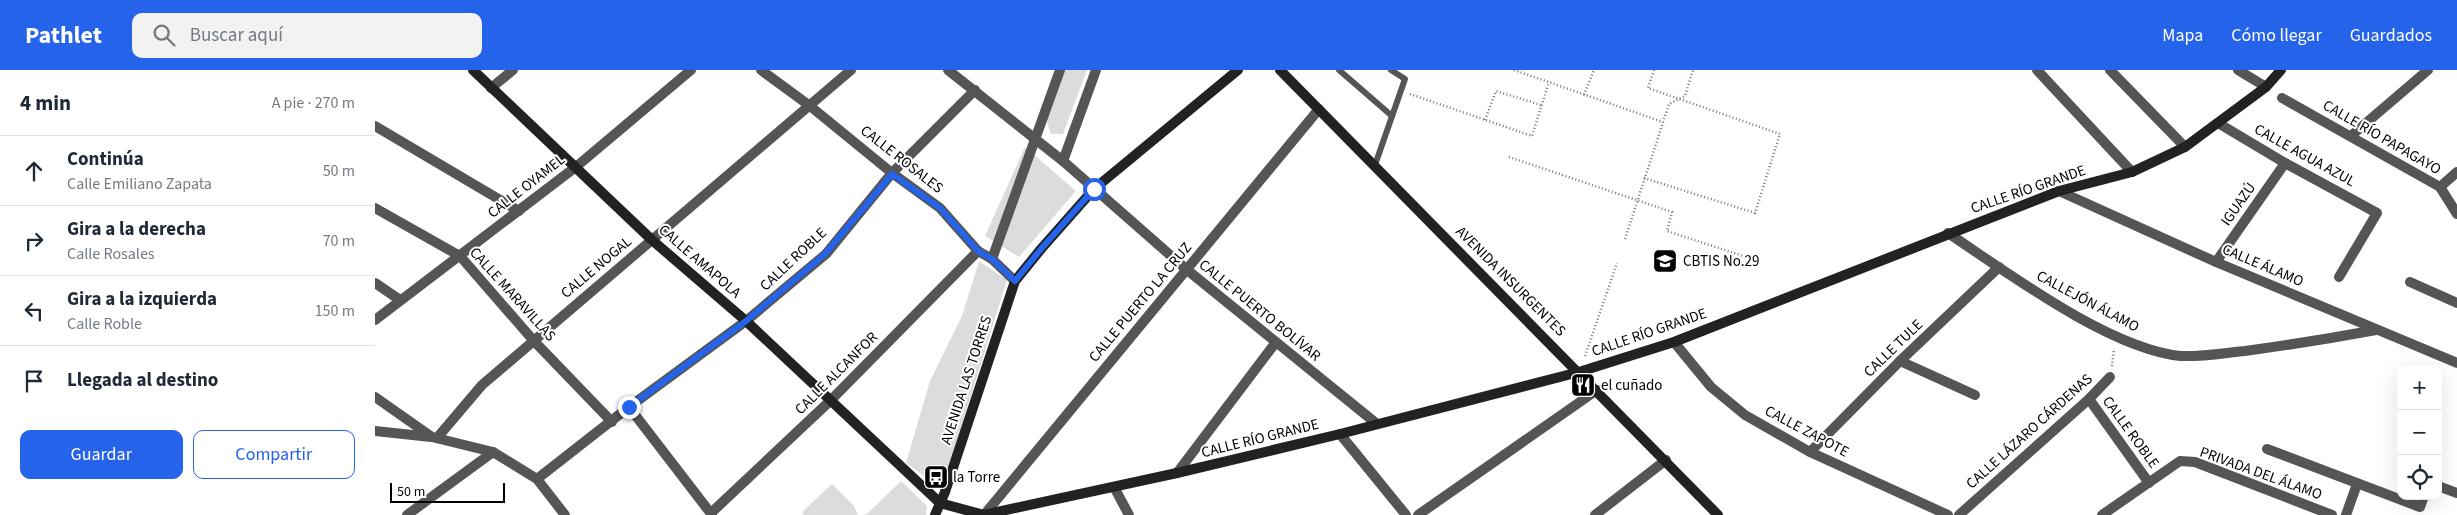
<!DOCTYPE html>
<html lang="es">
<head>
<meta charset="utf-8">
<style>
  :root { --surface:#fff; --page:#f2f2f3; --text:#1f2937; --muted:#747a83; --line:#e0e1e3; --accent:#2563eb }
  body { margin:0; font-family:"Source Sans 3",sans-serif; background:var(--page); color:var(--text) }
  .controls { position:absolute; right:15px; bottom:15px; display:grid; overflow:hidden; border-radius:10px; box-shadow:0 5px 20px #0002 }
  .controls button { width:45px; height:45px; display:grid; place-items:center; padding:0; border:0; border-bottom:1px solid var(--line); background:var(--surface); color:var(--text); font:25px sans-serif }
  .scale { position:absolute; left:15px; bottom:12px; width:115px; box-sizing:border-box; padding-left:5px; border:2px solid #000; border-top:0; font-size:14px; line-height:18px; white-space:nowrap; color:#000; -webkit-text-stroke:4px #fff; paint-order:stroke }
  .stop { position:absolute; width:15px; height:15px; margin:-11px; border:4px solid #2563eb; border-radius:50%; background:#fff }
  .stop.end { background:#2563eb; border-color:#fff; box-shadow:0 1px 5px #0008 }
  .list { margin:0; padding:0; list-style:none }
  h2 { display:flex; justify-content:space-between; align-items:center; height:65px; margin:0; padding:0 20px; font-size:21px }
  h2 small { font-size:16px; font-weight:400; color:var(--muted) }
  .list li { display:grid; grid-template-columns:32px 1fr auto; gap:15px; align-items:center; box-sizing:border-box; height:70px; padding:0 20px; border-top:1px solid var(--line) }
  .list b { display:block; font-size:19px; white-space:nowrap }
  .list p { margin:0; font-size:16px; white-space:nowrap; color:var(--muted) }
  .list em { font-size:16px; font-style:normal; color:var(--muted) }
  .actions { display:flex; gap:10px; padding:15px 20px }
  .actions a { flex:1; padding:11px 0; border:1px solid var(--accent); border-radius:10px; text-align:center; font-size:18px; color:var(--accent) }
  .actions .main { background:var(--accent); color:#fff }
  .icon { flex:none; width:28px; height:28px; fill:none; stroke:currentColor; stroke-width:2; stroke-linecap:round; stroke-linejoin:round }
  .map { position:relative; flex:none; width:2082px; height:445px; overflow:hidden }
  header { display:flex; align-items:center; gap:30px; box-sizing:border-box; height:70px; padding:0 25px; background:var(--accent); color:#fff }
  header strong { font-size:24px }
  nav { display:flex; gap:28px; margin-inline-start:auto; font-size:18px }
  .search { width:350px; height:45px; background:var(--page); display:flex; align-items:center; gap:12px; box-sizing:border-box; padding:0 18px; border-radius:10px; color:var(--muted); font-size:19px }
  main { display:flex }
  aside { flex:1; background:var(--surface) }
  .map>svg:first-child { display:block }
  .green { fill:#dcdcdc }
  .lines { fill:none; stroke-linecap:round; stroke-linejoin:round }
  .path { stroke:#777; stroke-width:2.5; stroke-dasharray:1 2.5; stroke-linecap:butt }
  .lane { stroke:#555; stroke-width:6 }
  .street { stroke:#555; stroke-width:10 }
  .secondary { stroke:#222; stroke-width:10 }
  .route { stroke:#2563eb; stroke-width:6 }
  .labels { text-anchor:middle; stroke-width:4; stroke-linejoin:round; paint-order:stroke }
  .street-label { font-size:15px; fill:#000; stroke:#fff }
  .poi-label { font-size:15px; fill:#000; stroke:#fff; text-anchor:start }
</style>
</head>
<body>
<header>
<strong>Pathlet</strong>
<div class="search"><svg class="icon" aria-label="search" viewBox="0 0 24 24"><circle cx="10" cy="10" r="6"/><path d="M15 15l6 6"/></svg>Buscar aquí</div>
<nav><a>Mapa</a><a>Cómo llegar</a><a>Guardados</a></nav>
</header>
<main>
<aside>
<h2>4 min<small>A pie · 270 m</small></h2>
<ul class="list">
<li><svg class="icon" aria-label="ahead" viewBox="0 0 24 24"><path d="M12 20V5M6 11l6-6 6 6"/></svg><div><b>Continúa</b><p>Calle Emiliano Zapata</p></div><em>50 m</em></li>
<li><svg class="icon" aria-label="right" viewBox="0 0 24 24"><path d="M7 20v-9h11M14 6l5 5-5 5"/></svg><div><b>Gira a la derecha</b><p>Calle Rosales</p></div><em>70 m</em></li>
<li><svg class="icon" aria-label="left" viewBox="0 0 24 24"><path d="M17 20v-9H6M10 6l-5 5 5 5"/></svg><div><b>Gira a la izquierda</b><p>Calle Roble</p></div><em>150 m</em></li>
<li><svg class="icon" aria-label="arrive" viewBox="0 0 24 24"><path d="M6 21V4h12l-3 4 3 4H6"/></svg><div><b>Llegada al destino</b></div></li>
</ul>
<div class="actions"><a class="main">Guardar</a><a>Compartir</a></div>
</aside>
<div class="map">
<svg width="2082" height="445" viewBox="0 0 2082 445">
  <rect width="100%" height="100%" fill="#fff"/>
  <!-- green -->
  <g class="green">
    <polygon points="690,0 712,0 688,64 676,64 670,46"/>
    <polygon points="650,77 701,121 644,187 610,166"/>
    <polygon points="604,191 632,210 567,419 531,393 555,311 587,246"/>
    <polygon points="526,411 552,436 551,445 487,445 492,444"/>
    <polygon points="457,414 479,436 483,445 429,445 427,442"/>
  </g>
  <g class="lines">
    <!-- path -->
    <g class="path">
      <polyline points="1139,0 1288,52"/>
      <polyline points="1035,24 1157,66 1174,12"/>
      <polyline points="1209,25 1219,0"/>
      <polyline points="1110,50 1121,21 1166,35"/>
      <polyline points="1134,87 1297,142 1292,161 1374,188"/>
      <polyline points="1269,108 1380,143 1405,64 1273,18 1279,0"/>
      <polyline points="1250,169 1294,34 1310,26 1318,0"/>
      <polyline points="1210,286 1242,193"/>
      <polyline points="1737,296 1739,279"/>
    </g>
    <!-- lane -->
    <g class="lane">
      <polyline points="964,0 1017,46"/>
      <polyline points="1000,95 1030,9 1016,0"/>
    </g>
    <!-- street -->
    <g class="street">
      <polyline points="386,0 435,36 517,103 565,138 603,181 617,189 640,211"/>
      <polyline points="573,0 688,91 811,199 1002,354"/>
      <polyline points="1662,0 1757,102"/>
      <polyline points="1735,0 1810,77"/>
      <polyline points="1863,0 1891,17"/>
      <polyline points="116,18 138,0"/>
      <polyline points="1907,28 2065,117 2082,144"/>
      <polyline points="1843,53 1910,93 2002,143 1964,207"/>
      <polyline points="0,56 144,141"/>
      <polyline points="1977,65 2053,0"/>
      <polyline points="688,91 721,0"/>
      <polyline points="2065,117 2082,102"/>
      <polyline points="1684,121 1841,192 2082,293"/>
      <polyline points="0,138 85,186 158,270 237,352"/>
      <path d="M1573,163C1633,203 1735,279 1806,286C1827,287 1849,283 1870,281C1914,275 1958,268 2001,260"/>
      <polyline points="617,189 685,0"/>
      <polyline points="1841,192 1910,93"/>
      <polyline points="2035,212 2082,233"/>
      <polyline points="0,213 25,230"/>
      <polyline points="0,250 202,96 316,0"/>
      <polyline points="1299,272 1336,317 1370,345 1435,382 1573,445"/>
      <polyline points="1525,291 1600,325"/>
      <polyline points="0,327 57,367 118,382 162,409 190,445"/>
      <polyline points="1714,329 1774,413"/>
      <polyline points="254,337 337,445"/>
      <polyline points="0,361 56,367"/>
      <polyline points="965,364 1031,445"/>
      <polyline points="62,368 107,315 476,0"/>
      <polyline points="1892,379 2045,437 2049,426"/>
      <polyline points="1435,382 1525,291 1624,197"/>
      <polyline points="802,403 901,272"/>
      <polyline points="162,409 254,337 371,251 451,184 517,103 600,20"/>
      <polyline points="2063,416 2082,423"/>
      <polyline points="739,417 754,445"/>
      <polyline points="336,443 456,330 603,181"/>
      <polyline points="32,445 118,382"/>
      <polyline points="609,445 944,39"/>
      <polyline points="1043,445 1222,320"/>
      <polyline points="1220,445 1291,390"/>
      <polyline points="1584,445 1714,329 1735,307"/>
      <polyline points="1727,445 1805,391 1820,392 1957,445"/>
      <polyline points="1971,445 1982,414"/>
    </g>
    <!-- secondary -->
    <g class="secondary">
      <polyline points="98,0 277,170 371,251 565,433 609,445"/>
      <polyline points="905,0 1343,445"/>
      <polyline points="560,445 570,422 640,211 666,179 719,119 863,0"/>
      <polyline points="608,445 802,403 965,364 1204,302 1299,272 1684,121 1757,102 1810,77 1891,17 1906,0"/>
    </g>
  </g>
  <g class="lines">
    <!-- route -->
    <polyline class="route" points="254,337 371,251 450,184 517,104 565,138 603,181 617,189 640,211 666,179 719,119"/>
  </g>
  <!-- icons -->
  <defs>
    <symbol id="school-square" viewBox="-11 -11 22 22"><rect x="-9" y="-9" width="18" height="18" rx="4" fill="#000" stroke="#fff"/><path d="M0-5L7-2L0 1L-7-2ZM-4 1L0 2.5L4 1V4Q0 6-4 4Z" fill="#fff"/></symbol>
    <symbol id="restaurant-square" viewBox="-11 -11 22 22"><rect x="-9" y="-9" width="18" height="18" rx="4" fill="#000" stroke="#fff"/><path d="M-5-6h1v4h1v-4h1v4h1v-4h1v5L-1.5 .5V6h-2V.5L-5-1ZM5-6V6H3V1.5H1.5Q1.5-4 5-6Z" fill="#fff"/></symbol>
    <symbol id="bus-square" viewBox="-11 -11 22 22"><rect x="-9" y="-9" width="18" height="18" rx="4" fill="#000" stroke="#fff"/><path d="M-5-6H5V4H4V6H2V4H-2V6H-4V4H-5ZM-3.5-4V0h7V-4ZM-3.5 1.2v1.5H-2V1.2ZM2 1.2v1.5H3.5V1.2Z" fill="#fff"/></symbol>
  </defs>
  <g fill-rule="evenodd">
    <use href="#school-square" x="1276" y="177" width="28" height="28"/>
    <use href="#restaurant-square" x="1194" y="301" width="28" height="28"/>
    <use href="#bus-square" x="547" y="393" width="28" height="28"/>
  </g>
  <g class="labels">
    <!-- street labels -->
    <g class="street-label">
      <text transform="translate(2007 67) rotate(30)" y="5">CALLE RÍO PAPAGAYO</text>
      <text transform="translate(1930 85) rotate(29)" y="5">CALLE AGUA AZUL</text>
      <text transform="translate(527 89) rotate(38)" y="5">CALLE ROSALES</text>
      <text transform="translate(151 116) rotate(-38)" y="5">CALLE OYAMEL</text>
      <text transform="translate(1653 119) rotate(-19)" y="5">CALLE RÍO GRANDE</text>
      <text transform="translate(1863 134) rotate(-55)" y="5">IGUAZÚ</text>
      <text transform="translate(418 189) rotate(-43)" y="5">CALLE ROBLE</text>
      <text transform="translate(325 191) rotate(41)" y="5">CALLE AMAPOLA</text>
      <text transform="translate(1888 195) rotate(23)" y="5">CALLE ÁLAMO</text>
      <text transform="translate(221 197) rotate(-40)" y="5">CALLE NOGAL</text>
      <text transform="translate(1136 211) rotate(45)" y="5">AVENIDA INSURGENTES</text>
      <text transform="translate(138 224) rotate(48)" y="5">CALLE MARAVILLAS</text>
      <text transform="translate(1713 231) rotate(28)" y="5">CALLEJÓN ÁLAMO</text>
      <text transform="translate(765 232) rotate(-50)" y="5">CALLE PUERTO LA CRUZ</text>
      <text transform="translate(885 240) rotate(39)" y="5">CALLE PUERTO BOLÍVAR</text>
      <text transform="translate(1274 262) rotate(-19)" y="5">CALLE RÍO GRANDE</text>
      <text transform="translate(1518 278) rotate(-44)" y="5">CALLE TULE</text>
      <text transform="translate(461 303) rotate(-45)" y="5">CALLE ALCANFOR</text>
      <text transform="translate(591 310) rotate(-72)" y="5">AVENIDA LAS TORRES</text>
      <text transform="translate(1432 361) rotate(28)" y="5">CALLE ZAPOTE</text>
      <text transform="translate(1654 361) rotate(-42)" y="5">CALLE LÁZARO CÁRDENAS</text>
      <text transform="translate(1756 362) rotate(54)" y="5">CALLE ROBLE</text>
      <text transform="translate(885 368) rotate(-14)" y="5">CALLE RÍO GRANDE</text>
      <text transform="translate(1886 403) rotate(20)" y="5">PRIVADA DEL ÁLAMO</text>
    </g>
    <!-- poi labels -->
    <g class="poi-label">
      <text x="1308" y="196">CBTIS No.29</text>
      <text x="1226" y="320">el cuñado</text>
      <text x="578" y="412">la Torre</text>
    </g>
  </g>
</svg>
<div class="controls">
<button>+</button>
<button>−</button>
<button><svg class="icon" aria-label="locate" viewBox="0 0 24 24"><circle cx="12" cy="12" r="6"/><path d="M12 2v4M12 18v4M2 12h4M18 12h4"/></svg></button>
</div>
<div class="scale">50 m</div>
<div class="stop" style="left:719px;top:119px"></div>
<div class="stop end" style="left:254px;top:337px"></div>
</div>
</main>
</body>
</html>
